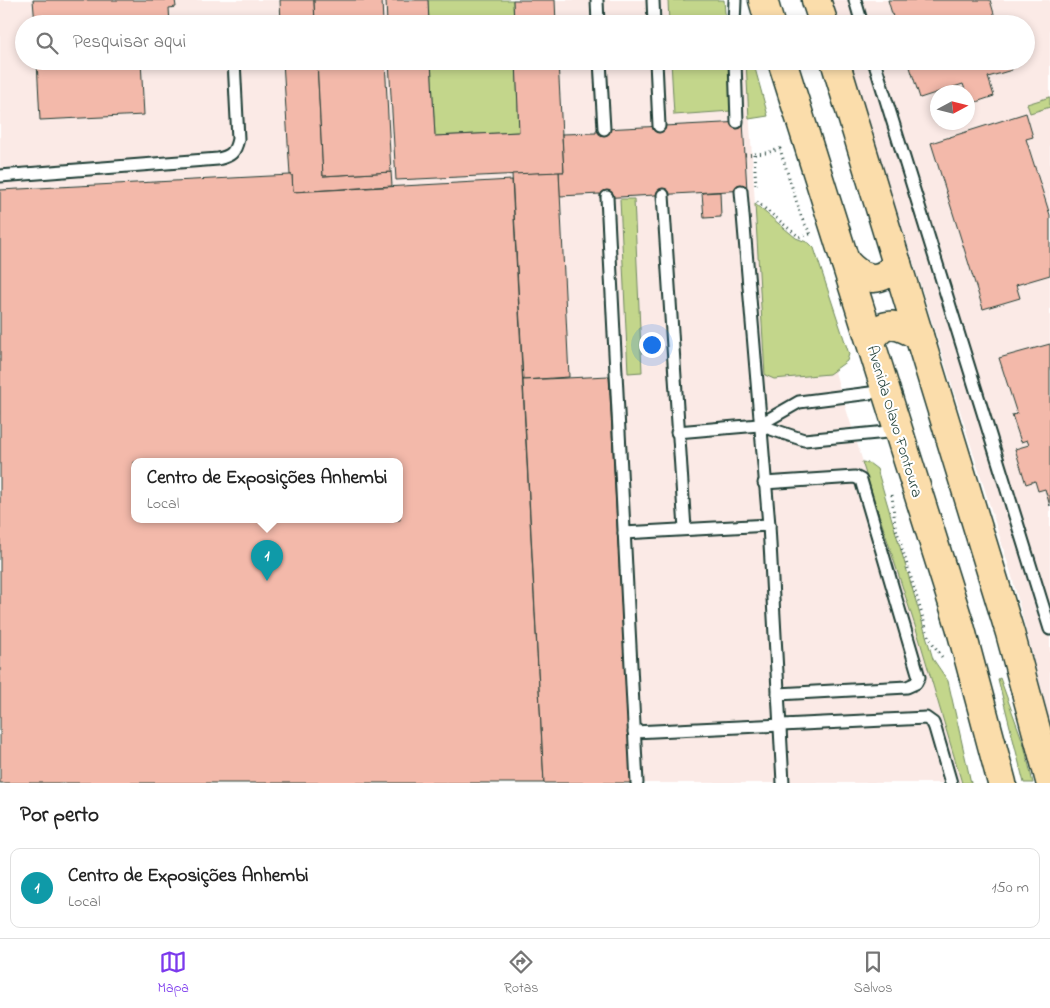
<!DOCTYPE html>
<html lang="pt">
<head>
<meta charset="utf-8">
<style>
  :root { --surface:#fff; --page:#f2f2f2; --text:#222; --muted:#767676; --line:#e0e0e0; --accent:#7c3aed }
  body { margin:0; font-family:"Indie Flower",sans-serif; background:var(--page); color:var(--text) }
  .compass { position:absolute; left:930px; top:85px; width:45px; height:45px; border-radius:50%; background:var(--surface); box-shadow:0 2px 8px #0003; rotate:83deg }
  .you { position:absolute; left:651px; top:344px; width:18px; height:18px; margin:-12px; border:4px solid #fff; border-radius:50%; background:#1a73e8; box-shadow:0 0 0 8px #1a73e833 }
  .badge { display:grid; place-items:center; width:32px; height:32px; border-radius:50%; background:var(--accent); color:#fff; font-size:16px; font-weight:700 }
  .pin { position:absolute; translate:-50% -41px; filter:drop-shadow(0 1px 2px #0008) }
  .pin::after { content:''; position:absolute; top:26px; width:18px; height:15px; background:inherit; clip-path:polygon(0 0,100% 0,50% 100%) }
  .popup { position:absolute; left:131px; top:458px; width:272px; height:65px; box-sizing:border-box; display:grid; place-content:center; border-radius:10px; background:var(--surface); filter:drop-shadow(0 1px 4px #0005); font-size:16px; white-space:nowrap; color:var(--muted) }
  .popup b { font-size:19px; color:var(--text) }
  .popup::after { content:''; position:absolute; left:50%; top:100%; margin-left:-10px; border:10px solid transparent; border-top-color:var(--surface) }
  .list { margin:0; padding:0; list-style:none }
  h2 { display:flex; justify-content:space-between; align-items:center; height:65px; margin:0; padding:0 20px; font-size:21px }
  h2 small { font-size:16px; font-weight:400; color:var(--muted) }
  .list li { display:grid; grid-template-columns:32px 1fr auto; gap:15px; align-items:center; box-sizing:border-box; height:80px; margin:0 10px 10px; padding:0 10px; border:1px solid var(--line); border-radius:10px }
  .list b { display:block; font-size:19px; white-space:nowrap }
  .list p { margin:0; font-size:16px; white-space:nowrap; color:var(--muted) }
  .list em { font-size:16px; font-style:normal; color:var(--muted) }
  .icon { flex:none; width:28px; height:28px; fill:none; stroke:currentColor; stroke-width:2; stroke-linecap:round; stroke-linejoin:round }
  .map { position:relative; flex:none; width:1050px; height:783px; overflow:hidden }
  .search { position:absolute; background:var(--surface); box-shadow:0 2px 8px #0003; left:15px; right:15px; top:15px; height:55px; display:flex; align-items:center; gap:12px; box-sizing:border-box; padding:0 18px; border-radius:28px; color:var(--muted); font-size:19px }
  .sheet { height:155px; background:var(--surface) }
  nav { display:flex; justify-content:space-around; align-items:center; box-sizing:border-box; height:70px; border-top:1px solid var(--line); background:var(--surface); font-size:14px; color:var(--muted) }
  nav a { display:grid; justify-items:center; gap:2px }
  nav .on { color:var(--accent) }
  .map>svg:first-child { display:block }
  .built { fill:#fbeae6; fill-rule:evenodd }
  .green { fill:#c3d68b; stroke:#718a60 }
  .building { fill:#f3b9aa; stroke:#1f3d34; fill-rule:evenodd }
  .lines { fill:none; stroke-linecap:round; stroke-linejoin:round }
  .service-casing { stroke:#1f3d34; stroke-width:15 }
  .primary-casing { stroke:#1f3d34; stroke-width:31 }
  .path { stroke:#1f3d34; stroke-width:3; stroke-dasharray:1 4; stroke-linecap:butt }
  .service { stroke:#fff; stroke-width:11 }
  .primary { stroke:#fbddab; stroke-width:28 }
  .labels { text-anchor:middle; stroke-width:4; stroke-linejoin:round; paint-order:stroke }
  .street-label { font-size:16px; fill:#1f3d34; stroke:#fff }
</style>
</head>
<body>
<div class="map">
<svg width="1050" height="783" viewBox="0 0 1050 783">
  <rect width="100%" height="100%" fill="#fff"/>
  <filter id="ink" filterUnits="userSpaceOnUse"><feTurbulence type="fractalNoise" baseFrequency=".02" numOctaves="2"/><feDisplacementMap in="SourceGraphic" scale="10" xChannelSelector="R" yChannelSelector="G"/><feConvolveMatrix kernelMatrix="1 2 1 2 8 2 1 2 1" color-interpolation-filters="sRGB"/></filter>
  <g filter="url(#ink)">
    <!-- built -->
    <g class="built">
      <path d="M0,0H724L726,24H24V61H746L755,204L796,238L842,396L919,638L962,783H0ZM134,462H400V520H134Z"/>
      <path d="M830,0H1050V722L1011,573L850,61H1026V24H838ZM938,92H968V122H938Z"/>
    </g>
    <!-- green -->
    <g class="green">
      <polygon points="428,0 513,0 514,24 429,24"/>
      <polygon points="668,0 724,0 726,24 669,24"/>
      <polygon points="431,61 516,61 519,132 435,136"/>
      <polygon points="671,61 728,61 731,111 674,115"/>
      <polygon points="746,61 753,61 768,116 749,119"/>
      <polygon points="1050,97 1050,107 1030,113 1027,104"/>
      <polygon points="620,199 634,199 642,372 628,373"/>
      <polygon points="755,204 796,238 809,243 814,248 849,354 847,361 829,374 774,379 765,375"/>
      <polygon points="862,462 869,463 877,469 933,659 948,681 971,783 962,783 919,638"/>
      <polygon points="1000,678 1024,745 1033,783 1024,783 998,679"/>
    </g>
    <!-- building -->
    <g class="building">
      <polygon points="33,0 175,0 176,7 169,8 170,24 35,24"/>
      <polygon points="280,0 314,0 315,24 281,24"/>
      <polygon points="314,0 382,0 383,24 315,24"/>
      <polygon points="386,0 428,0 429,24 387,24"/>
      <polygon points="513,0 555,0 556,24 514,24"/>
      <polygon points="888,0 990,0 997,24 895,24"/>
      <polygon points="37,61 141,61 144,115 40,120"/>
      <polygon points="283,61 317,61 323,176 391,172 392,186 293,192 292,175 290,175"/>
      <polygon points="317,61 385,61 391,172 323,176"/>
      <polygon points="389,61 431,61 435,136 519,132 516,61 558,61 564,172 396,180"/>
      <polygon points="908,61 1009,61 1012,70 988,77 994,96 970,104 963,84 920,98"/>
      <polygon points="1026,113 1033,137 1026,139 1050,215 1050,275 1016,285 1020,298 983,309 931,143"/>
      <polygon points="743,122 747,190 600,198 600,194 560,196 559,172 564,172 562,134 596,133 596,130 604,129"/>
      <polygon points="559,172 569,377 523,380 512,174"/>
      <path d="M290,175H292L293,192L512,180L544,783H0V190ZM134,462H400V520H134Z"/>
      <polygon points="720,192 721,217 704,218 702,193"/>
      <polygon points="1050,344 1050,506 1045,489 1038,491 1035,481 1026,484 1015,449 1029,445 1027,440 1021,442 1012,415 1017,414 999,358"/>
      <polygon points="609,376 631,783 544,783 523,380"/>
    </g>
    <g class="lines">
      <defs>
        <g id="service">
          <polyline points="597,0 598,24"/>
          <polyline points="653,0 654,24"/>
          <polyline points="855,0 862,24"/>
          <polyline points="734,24 735,0"/>
          <polyline points="600,61 604,129"/>
          <polyline points="656,61 659,126"/>
          <polyline points="735,61 737,122"/>
          <polyline points="874,61 1050,629"/>
          <path d="M0,176L218,159C231,156 235,153 238,139L234,61"/>
          <polyline points="741,191 769,525 783,783"/>
          <polyline points="663,195 685,529"/>
          <polyline points="607,197 637,783"/>
          <polyline points="759,425 799,402 886,391"/>
          <polyline points="677,432 759,425 804,440 898,431"/>
          <polyline points="764,483 855,477 861,480 919,677 916,683 907,687 778,694"/>
          <polyline points="624,533 769,525"/>
          <polyline points="634,732 926,718 933,723 935,728 951,783"/>
        </g>
        <g id="primary">
          <polyline points="763,0 770,24"/>
          <polyline points="816,0 824,24"/>
          <polyline points="782,61 960,626 1002,783"/>
          <polyline points="835,61 1010,633 1050,781"/>
          <path d="M845,261C862,280 880,286 897,263"/>
          <path d="M871,342C883,317 900,325 919,336"/>
        </g>
      </defs>
      <!-- service casing -->
      <use href="#service" class="service-casing"/>
      <!-- primary casing -->
      <use href="#primary" class="primary-casing"/>
      <!-- path -->
      <g class="path">
        <polyline points="754,154 756,186"/>
        <polyline points="745,155 766,153 780,149 802,219 812,236"/>
        <polyline points="757,202 799,237 810,234"/>
        <polyline points="892,495 895,525 929,638 942,657"/>
      </g>
      <!-- service -->
      <use href="#service" class="service"/>
      <!-- primary -->
      <use href="#primary" class="primary"/>
    </g>
  </g>
  <g class="labels">
    <!-- street labels -->
    <g class="street-label">
      <text transform="translate(896 421) rotate(73)" y="6">Avenida Olavo Fontoura</text>
    </g>
  </g>
</svg>
<svg class="compass" viewBox="-18 -18 36 36"><path d="M0-13l5 13h-10z" fill="#e53935"/><path d="M0 13l5-13h-10z" fill="#767676"/></svg>
<div class="you"></div>
<div class="pin badge" style="left:267px;top:581px;background:#0f9aa8">1</div>
<div class="popup"><b>Centro de Exposições Anhembi</b>Local</div>
<div class="search"><svg class="icon" aria-label="search" viewBox="0 0 24 24"><circle cx="10" cy="10" r="6"/><path d="M15 15l6 6"/></svg>Pesquisar aqui</div>
</div>
<section class="sheet">
<h2>Por perto<small></small></h2>
<ul class="list">
<li><span class="badge" style="background:#0f9aa8">1</span><div><b>Centro de Exposições Anhembi</b><p>Local</p></div><em>150 m</em></li>
</ul>
</section>
<nav>
<a class="on"><svg class="icon" aria-label="map" viewBox="0 0 24 24"><path d="M3 6l6-2 6 2 6-2v14l-6 2-6-2-6 2zM9 4v14M15 6v14"/></svg>Mapa</a>
<a><svg class="icon" aria-label="directions" viewBox="0 0 24 24"><path d="M12 3l9 9-9 9-9-9zM9 14v-3h6M13 9l2 2-2 2"/></svg>Rotas</a>
<a><svg class="icon" aria-label="saved" viewBox="0 0 24 24"><path d="M7 4h10v16l-5-4-5 4z"/></svg>Salvos</a>
</nav>
</body>
</html>
